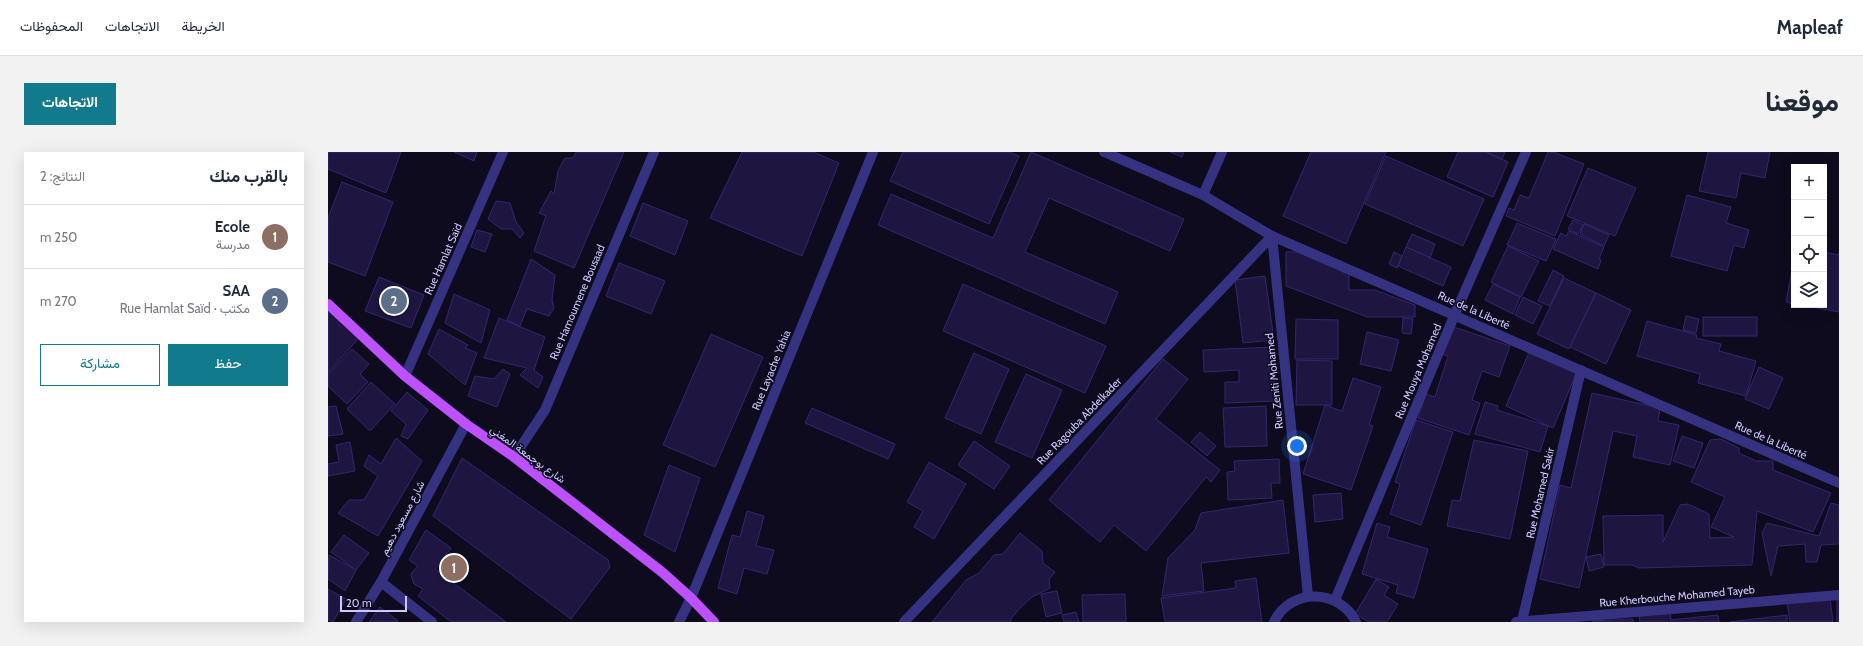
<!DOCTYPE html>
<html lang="ar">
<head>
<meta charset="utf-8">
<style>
  :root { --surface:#fff; --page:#f2f2f3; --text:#1f2937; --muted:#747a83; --line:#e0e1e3; --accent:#117a8c }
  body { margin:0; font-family:Cabin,Vazirmatn,sans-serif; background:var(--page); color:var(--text); direction:rtl }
  .controls { position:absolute; right:12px; top:12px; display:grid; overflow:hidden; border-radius:0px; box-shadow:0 4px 16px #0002 }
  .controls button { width:36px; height:36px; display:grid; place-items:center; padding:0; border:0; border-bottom:1px solid var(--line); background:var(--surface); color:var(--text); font:20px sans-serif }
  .scale { position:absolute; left:12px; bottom:10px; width:67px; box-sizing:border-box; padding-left:4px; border:2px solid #cfc9ff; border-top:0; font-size:11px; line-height:14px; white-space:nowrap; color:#cfc9ff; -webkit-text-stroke:3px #0e0b1f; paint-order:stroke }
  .you { position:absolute; left:969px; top:294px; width:14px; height:14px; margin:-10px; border:3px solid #fff; border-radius:50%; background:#1a73e8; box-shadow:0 0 0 6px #1a73e833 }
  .badge { display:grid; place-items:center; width:26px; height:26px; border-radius:50%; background:var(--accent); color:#fff; font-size:13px; font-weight:700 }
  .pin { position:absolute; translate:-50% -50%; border:2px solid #fff; box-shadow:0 1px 4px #0006 }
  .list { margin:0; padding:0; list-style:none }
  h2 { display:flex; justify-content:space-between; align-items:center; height:52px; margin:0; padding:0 16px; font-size:17px }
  h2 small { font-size:13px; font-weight:400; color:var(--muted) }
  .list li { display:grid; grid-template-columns:26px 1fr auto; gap:12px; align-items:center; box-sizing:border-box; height:64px; padding:0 16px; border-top:1px solid var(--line) }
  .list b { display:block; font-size:15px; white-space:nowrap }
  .list p { margin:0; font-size:13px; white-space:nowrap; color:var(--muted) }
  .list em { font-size:13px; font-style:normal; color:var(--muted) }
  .actions { display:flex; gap:8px; padding:12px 16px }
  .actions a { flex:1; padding:9px 0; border:1px solid var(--accent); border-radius:0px; text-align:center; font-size:14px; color:var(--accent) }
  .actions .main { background:var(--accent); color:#fff }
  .icon { flex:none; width:22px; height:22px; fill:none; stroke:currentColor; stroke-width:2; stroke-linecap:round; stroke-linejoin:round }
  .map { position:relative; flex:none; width:1511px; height:470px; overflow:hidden; direction:ltr; border-radius:0px }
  header { display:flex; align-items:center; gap:24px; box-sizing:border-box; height:56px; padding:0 20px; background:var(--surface); border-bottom:1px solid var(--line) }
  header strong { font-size:19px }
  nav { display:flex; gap:22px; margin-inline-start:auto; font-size:14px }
  .intro { display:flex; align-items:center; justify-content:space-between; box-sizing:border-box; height:96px; padding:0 24px }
  h1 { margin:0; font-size:28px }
  .button { padding:10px 18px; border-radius:0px; background:var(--accent); color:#fff; font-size:14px; font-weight:700 }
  main { display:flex; gap:24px; padding:0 24px }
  aside { flex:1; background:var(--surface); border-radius:0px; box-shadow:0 4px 16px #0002 }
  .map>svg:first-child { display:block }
  .building { fill:#1e1641; stroke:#34266f }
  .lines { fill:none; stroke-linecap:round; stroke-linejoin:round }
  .minor { stroke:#353281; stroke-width:10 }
  .major { stroke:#bd50ff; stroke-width:10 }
  .labels { text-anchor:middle; stroke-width:3; stroke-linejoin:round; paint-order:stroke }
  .street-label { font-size:11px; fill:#cfc9ff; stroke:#0e0b1f }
</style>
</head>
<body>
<header>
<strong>Mapleaf</strong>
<nav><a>الخريطة</a><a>الاتجاهات</a><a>المحفوظات</a></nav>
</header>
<div class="intro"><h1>موقعنا</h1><a class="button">الاتجاهات</a></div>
<main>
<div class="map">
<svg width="1511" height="470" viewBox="0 0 1511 470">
  <rect width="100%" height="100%" fill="#0e0b1f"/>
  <!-- building -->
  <g class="building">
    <polygon points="0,0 73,0 58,41 0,17"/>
    <polygon points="126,0 149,0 146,9"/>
    <polygon points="248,0 296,0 246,116 206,99 218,64 211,61 223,39 226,42 230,19 237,6 245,6"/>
    <polygon points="414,0 485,0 511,11 474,104 382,66"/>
    <polygon points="575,0 681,0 691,4 661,72 562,29"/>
    <polygon points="703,0 856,67 842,99 721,46 697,100 790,140 777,172 550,73 563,42 665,86"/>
    <polygon points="842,0 856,0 854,5"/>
    <polygon points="983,0 1058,0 1018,92 955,64"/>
    <polygon points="1130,0 1157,0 1180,10 1165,45 1119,25"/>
    <polygon points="1158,0 1177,0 1174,7"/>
    <polygon points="1220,0 1225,0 1256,12 1227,84 1178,64 1181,56 1186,58 1192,43 1201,46"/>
    <polygon points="1380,0 1442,0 1437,26 1413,21 1408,46 1371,39"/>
    <polygon points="1058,4 1156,47 1135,94 1037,52"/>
    <polygon points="1260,16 1308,36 1287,84 1239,64"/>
    <polygon points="14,30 65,50 37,124 0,110 0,66"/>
    <polygon points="1359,43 1403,55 1398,71 1421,78 1416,96 1406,93 1399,119 1343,104"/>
    <polygon points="168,49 182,51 188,70 196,81 192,86 184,77 173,77 160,67"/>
    <polygon points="315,51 360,69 347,103 302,84"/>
    <polygon points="1245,68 1255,73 1250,82 1240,77"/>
    <polygon points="1189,71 1228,87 1218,109 1179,93"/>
    <polygon points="1256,72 1281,83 1276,94 1252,82"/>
    <polygon points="149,78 164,82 157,100 143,95"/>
    <polygon points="1241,79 1276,95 1271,107 1273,108 1270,117 1225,97 1233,81 1238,84"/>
    <polygon points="1084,82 1107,92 1102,106 1078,95"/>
    <polygon points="1180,94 1211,109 1193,145 1163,130"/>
    <polygon points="1078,95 1123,115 1115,134 1070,114"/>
    <polygon points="958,100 969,100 1021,119 1021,138 1047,138 1087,153 1087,165 1039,165 958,134"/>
    <polygon points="1066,100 1074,104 1069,116 1061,112"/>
    <polygon points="1496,100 1511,103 1511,101 1511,160 1473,153 1496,153"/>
    <polygon points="203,107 227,123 224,148 226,156 221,164 199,157 192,174 179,168"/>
    <polygon points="1466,107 1466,152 1458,150"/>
    <polygon points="291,111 337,129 323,162 278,144"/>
    <polygon points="1225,118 1236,124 1222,154 1210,149"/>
    <polygon points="937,124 946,188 915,191 907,128"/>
    <polygon points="51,125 96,143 83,176 37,159"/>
    <polygon points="1236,126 1268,141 1241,197 1209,182"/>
    <polygon points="635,132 778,194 757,241 615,179"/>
    <polygon points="1165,132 1192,145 1185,162 1157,148"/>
    <polygon points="1268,141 1303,158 1278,212 1242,195"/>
    <polygon points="126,142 162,158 153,191 117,171"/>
    <polygon points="1195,145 1214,154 1205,172 1187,163"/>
    <polygon points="0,159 31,186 0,221"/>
    <polygon points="1358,164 1371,167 1368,181 1355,178"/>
    <rect x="1375" y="165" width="54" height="19"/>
    <polygon points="171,166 217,185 206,218 215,225 210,236 192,223 199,216 156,206"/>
    <polygon points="1075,166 1085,167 1083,182 1074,181"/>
    <polygon points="968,167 1010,168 1010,207 967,207"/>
    <polygon points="1319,169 1369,183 1368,186 1393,192 1391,199 1428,209 1418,244 1370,231 1372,222 1309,204"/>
    <polygon points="1123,174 1182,194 1171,225 1154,219 1144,248 1152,251 1141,283 1090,266 1098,242 1107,245 1120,204 1113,202"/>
    <polygon points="111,177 140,193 137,196 149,201 137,233 100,202"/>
    <polygon points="1039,180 1071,188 1063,219 1032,212"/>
    <polygon points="383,182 435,205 387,315 335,293"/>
    <polygon points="945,195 947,249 897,251 897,230 911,230 911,218 876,220 875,198"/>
    <polygon points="24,197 41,212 32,222 40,230 19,252 0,234 0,223"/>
    <polygon points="1202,198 1249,220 1225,276 1178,254"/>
    <polygon points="646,201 681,217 653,282 617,266"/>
    <polygon points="835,207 860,227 828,267 892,318 883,330 878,325 818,399 786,373 772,390 721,348"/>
    <polygon points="969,208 1004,209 1004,253 968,253"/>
    <polygon points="1431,215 1455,226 1441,257 1417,247"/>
    <polygon points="175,217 182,222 169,255 140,244 147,224 166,227"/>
    <polygon points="698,222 734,238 704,306 667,290"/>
    <polygon points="1025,226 1053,235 1041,273 1045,274 1023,338 975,322 997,253 1014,259"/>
    <polygon points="43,230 67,252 42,279 19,257"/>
    <polygon points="79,240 100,258 80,287 73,284 78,272 63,259"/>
    <polygon points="1264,241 1332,256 1330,269 1351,273 1342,313 1305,305 1309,284 1285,279 1251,436 1212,427 1232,333 1243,336"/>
    <polygon points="1157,250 1170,254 1169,258 1220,274 1212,300 1147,282"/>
    <polygon points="8,254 15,282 0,284 0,255"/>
    <polygon points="938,254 939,294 897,295 895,256"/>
    <polygon points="484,256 567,292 560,307 477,271"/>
    <polygon points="1088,268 1125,280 1093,373 1062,362 1072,332 1067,330"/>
    <polygon points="872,280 888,294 879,304 863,290"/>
    <polygon points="1354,284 1375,291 1366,316 1345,309"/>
    <polygon points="68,286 94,309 50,384 10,361 21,348 36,348 50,324 36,314 41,303 53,312"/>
    <polygon points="1393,287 1411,296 1411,301 1428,309 1445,309 1445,318 1503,341 1485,380 1429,359 1424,413 1311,416 1304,413 1276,413 1275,364 1335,363 1335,390 1352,353 1360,352 1381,362 1382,386 1406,385 1383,375 1397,345 1363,330 1382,288"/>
    <polygon points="1146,288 1200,299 1182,387 1119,374 1124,348 1132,349"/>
    <polygon points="646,289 682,314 666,337 630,313"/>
    <polygon points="22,290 27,319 0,324 0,312 11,310 8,293"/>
    <polygon points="134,306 280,408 282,415 243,467 105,364"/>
    <polygon points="951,307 952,331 943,331 944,346 900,348 899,320 907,319 906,309"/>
    <polygon points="601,310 638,332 606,387 586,375 595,359 579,350"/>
    <polygon points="341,313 372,326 347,400 316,383"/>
    <polygon points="1013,341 1015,367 987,370 985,343"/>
    <polygon points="955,348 961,401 873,411 876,439 834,444 840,406 867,378 873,361"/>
    <polygon points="1503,351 1511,353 1511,392 1493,393 1489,410 1478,410 1477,392 1450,394 1443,424 1434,381 1439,371 1491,384"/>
    <polygon points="419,359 436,364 428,394 446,398 439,422 416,416 409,442 390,436 404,383 412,385"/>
    <polygon points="1049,371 1062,375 1059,385 1100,397 1086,446 1068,441 1070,433 1034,422"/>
    <polygon points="98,378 123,396 107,417 178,470 123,470 90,444 95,437 86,432 83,422 90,414 81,408"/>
    <polygon points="692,381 714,399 715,411 727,420 721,427 722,436 704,445 692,456 683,467 683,470 604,470 638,428 651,421 666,403 675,402"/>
    <polygon points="16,383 41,401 28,418 3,400"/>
    <polygon points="1273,402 1276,415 1261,419 1258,405"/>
    <polygon points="1,403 28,418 17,439 0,427"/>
    <polygon points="928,426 934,470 837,470 833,446 908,436 907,429"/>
    <polygon points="1048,427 1061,435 1056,443 1070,452 1059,470 1041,470 1027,462"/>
    <polygon points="0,437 18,447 5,470 0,467"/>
    <polygon points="729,439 734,461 718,465 713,442"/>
    <polygon points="797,442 798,470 755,470 754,443"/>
    <rect x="1509" y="444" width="2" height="26"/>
    <polygon points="1502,446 1505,470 1462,470 1459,451"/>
    <polygon points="52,455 70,469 69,470 41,470"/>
    <polygon points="1342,459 1343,468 1390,463 1391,470 1312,470 1311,462"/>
    <polygon points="748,460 751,470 736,470 734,463"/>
    <polygon points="1459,463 1459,470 1402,470"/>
    <polygon points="1305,467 1305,470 1265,470 1264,469"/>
  </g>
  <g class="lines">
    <!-- minor -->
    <g class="minor">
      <polyline points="776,0 875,43 944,84 1511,331"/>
      <polyline points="875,43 894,0"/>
      <polyline points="944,84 980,444"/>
      <polyline points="77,224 175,0"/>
      <polyline points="186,305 217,258 326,0"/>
      <polyline points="53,430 104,470"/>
      <polyline points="1007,448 1127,162 1198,0"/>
      <polyline points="1194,469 1253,218"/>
      <polyline points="28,470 53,430 138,272"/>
      <polyline points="351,470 363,446 545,0"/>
      <polyline points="576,470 944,84"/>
      <path d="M946,470C962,436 1011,436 1028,470"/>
      <polyline points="1188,470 1511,443"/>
    </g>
    <!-- major -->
    <polyline class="major" points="0,152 77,224 138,272 186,305 334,420 363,446 386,470"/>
  </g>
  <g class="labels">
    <!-- street labels -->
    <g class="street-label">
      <text transform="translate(115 107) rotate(-66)" y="4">Rue Hamlat Saïd</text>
      <text transform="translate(249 150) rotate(-67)" y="4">Rue Hamoumene Bousaad</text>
      <text transform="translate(1146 158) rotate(24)" y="4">Rue de la Liberté</text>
      <text transform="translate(443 218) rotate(-68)" y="4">Rue Layache Yahia</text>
      <text transform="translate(1090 219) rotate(-67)" y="4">Rue Mouya Mohamed</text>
      <text transform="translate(946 229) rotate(-96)" y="4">Rue Zeniti Mohamed</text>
      <text transform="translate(751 269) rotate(-46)" y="4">Rue Ragouba Abdelkader</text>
      <text transform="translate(1443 288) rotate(24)" y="4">Rue de la Liberté</text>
      <text transform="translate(200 302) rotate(36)" y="4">شارع بوجمعة المغني</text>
      <text transform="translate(1212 341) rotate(-77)" y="4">Rue Mohamed Sakir</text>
      <text transform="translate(74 366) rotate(-62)" y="4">شارع مسعود دهيم</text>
      <text transform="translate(1349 444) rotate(-5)" y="4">Rue Kherbouche Mohamed Tayeb</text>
    </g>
  </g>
</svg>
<div class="controls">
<button>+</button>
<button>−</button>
<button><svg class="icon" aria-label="locate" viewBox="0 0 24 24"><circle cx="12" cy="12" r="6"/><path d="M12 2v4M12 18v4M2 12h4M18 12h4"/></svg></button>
<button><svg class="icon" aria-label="layers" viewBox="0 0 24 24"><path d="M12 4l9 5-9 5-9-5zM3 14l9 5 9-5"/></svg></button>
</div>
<div class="scale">20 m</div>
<div class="you"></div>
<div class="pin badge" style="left:126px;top:416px;background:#8d6e63">1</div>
<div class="pin badge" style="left:66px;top:149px;background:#5c6f8a">2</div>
</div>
<aside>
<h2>بالقرب منك<small>النتائج: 2</small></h2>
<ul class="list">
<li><span class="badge" style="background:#8d6e63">1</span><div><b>Ecole</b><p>مدرسة</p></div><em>250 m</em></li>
<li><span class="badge" style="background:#5c6f8a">2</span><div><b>SAA</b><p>مكتب · Rue Hamlat Saïd</p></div><em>270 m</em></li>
</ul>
<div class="actions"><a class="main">حفظ</a><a>مشاركة</a></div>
</aside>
</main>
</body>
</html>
